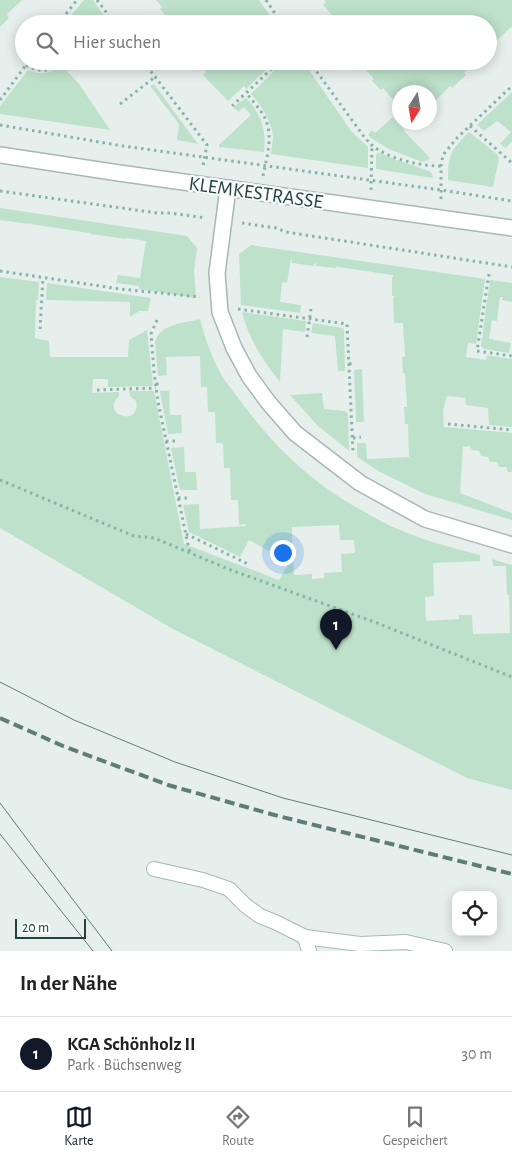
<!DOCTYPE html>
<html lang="de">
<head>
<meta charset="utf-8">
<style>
  :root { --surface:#fff; --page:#f6f6f6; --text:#222; --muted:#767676; --line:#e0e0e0; --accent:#111827 }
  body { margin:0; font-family:"Alegreya Sans",sans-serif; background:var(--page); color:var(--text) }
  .controls { position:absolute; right:15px; bottom:15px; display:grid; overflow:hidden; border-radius:10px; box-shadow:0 2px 12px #0003 }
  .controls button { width:45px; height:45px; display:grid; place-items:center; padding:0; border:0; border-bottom:1px solid var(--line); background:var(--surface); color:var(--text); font:25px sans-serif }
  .compass { position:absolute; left:392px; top:85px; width:45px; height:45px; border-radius:50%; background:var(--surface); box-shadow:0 2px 12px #0003; rotate:191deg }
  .scale { position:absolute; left:15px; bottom:12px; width:71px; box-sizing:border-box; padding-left:5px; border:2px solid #23423d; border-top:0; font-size:14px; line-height:18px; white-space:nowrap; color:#23423d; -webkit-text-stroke:4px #f7fbf9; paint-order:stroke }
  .you { position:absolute; left:282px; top:552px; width:18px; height:18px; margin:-12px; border:4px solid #fff; border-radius:50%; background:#1a73e8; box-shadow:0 0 0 8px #1a73e833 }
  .badge { display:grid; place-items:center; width:32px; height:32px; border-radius:50%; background:var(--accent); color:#fff; font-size:16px; font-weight:700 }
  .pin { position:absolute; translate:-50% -41px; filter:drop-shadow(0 1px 2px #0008) }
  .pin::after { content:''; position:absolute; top:26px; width:18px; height:15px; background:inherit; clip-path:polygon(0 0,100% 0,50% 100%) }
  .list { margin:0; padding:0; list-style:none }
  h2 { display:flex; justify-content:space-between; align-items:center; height:65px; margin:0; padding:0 20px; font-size:21px }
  h2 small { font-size:16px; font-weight:400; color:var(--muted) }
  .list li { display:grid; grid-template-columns:32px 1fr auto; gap:15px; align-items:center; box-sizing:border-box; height:75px; padding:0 20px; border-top:1px solid var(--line) }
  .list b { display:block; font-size:19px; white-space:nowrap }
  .list p { margin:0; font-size:16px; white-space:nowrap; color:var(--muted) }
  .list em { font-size:16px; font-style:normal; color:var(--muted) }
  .icon { flex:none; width:28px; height:28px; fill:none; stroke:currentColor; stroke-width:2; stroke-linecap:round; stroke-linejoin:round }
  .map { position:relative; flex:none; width:512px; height:951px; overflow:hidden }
  .search { position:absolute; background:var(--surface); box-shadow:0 2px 12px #0003; left:15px; right:15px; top:15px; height:55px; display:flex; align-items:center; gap:12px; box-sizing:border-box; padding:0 18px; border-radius:28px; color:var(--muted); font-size:19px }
  .sheet { height:140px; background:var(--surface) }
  nav { display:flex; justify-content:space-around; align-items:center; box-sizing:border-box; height:70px; border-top:1px solid var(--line); background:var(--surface); font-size:14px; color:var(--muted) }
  nav a { display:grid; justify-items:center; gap:2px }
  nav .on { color:var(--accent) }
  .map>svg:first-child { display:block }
  .green { fill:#bee1cb }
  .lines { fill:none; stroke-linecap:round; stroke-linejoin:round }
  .service-casing { stroke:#a8b8b4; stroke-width:16 }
  .minor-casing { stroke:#a8b8b4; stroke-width:18 }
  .tertiary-casing { stroke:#a8b8b4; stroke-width:18 }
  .path { stroke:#85b4a9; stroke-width:3; stroke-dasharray:2.5 4; stroke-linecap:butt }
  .service { stroke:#fff; stroke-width:14 }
  .minor { stroke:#fff; stroke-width:15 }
  .tertiary { stroke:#fff; stroke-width:15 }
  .tram { stroke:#5e7d78; stroke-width:1 }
  .rail { stroke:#5e7d78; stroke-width:4; stroke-dasharray:10 5; stroke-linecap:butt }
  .labels { text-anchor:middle; stroke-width:4.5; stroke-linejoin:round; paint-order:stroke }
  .street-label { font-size:20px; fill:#23423d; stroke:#f7fbf9 }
</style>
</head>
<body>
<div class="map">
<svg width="512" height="951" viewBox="0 0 512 951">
  <rect width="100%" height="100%" fill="#e6efec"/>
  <!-- green -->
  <g class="green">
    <polygon points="0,0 22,0 7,14 9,18 0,27"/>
    <polygon points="84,0 93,0 110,24 64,24"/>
    <polygon points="156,0 259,0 276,24 167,24 170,21 160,9 162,7"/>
    <polygon points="324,0 512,0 512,26 493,44 495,47 488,53 488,24 334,24 331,21 334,17 323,5 326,2"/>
    <path d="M67,61H79L67,71L79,84L110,130L0,114V106L28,70C45,78 53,71 67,61Z"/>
    <polygon points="196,61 275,61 246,89 244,86 228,101 203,75 206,72"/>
    <path d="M284,61H303L351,131L368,147V168L271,154C271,148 273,143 273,137C272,121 261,105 251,94Z"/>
    <polygon points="364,61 475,61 464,73 466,75 452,88 450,86 430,106 430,92 400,92 399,106 383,88 381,90 372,81 374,79 365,69 368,66"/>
    <polygon points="154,84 198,144 177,140 179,124 150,86"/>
    <polygon points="512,92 512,141 506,148 500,144 511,132 497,121 484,131 477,125"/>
    <path d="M246,98C261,113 267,131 264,152L219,147V145L251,115L244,107L238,112L233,107Z"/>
    <polygon points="393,117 405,130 404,131 430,158 428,160 422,162 389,149 374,140 368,135 372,130 375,133"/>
    <path d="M469,132L497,154L499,158L493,187L448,180C448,154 451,150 469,132Z"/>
    <polygon points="377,153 380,153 397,160 429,171 432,174 433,178 376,169 376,156"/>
    <polygon points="0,208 187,236 197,248 194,271 196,298 139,289 139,286 116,283 118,275 140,278 146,241 127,238 126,239 91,234 89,232 89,233 31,224 30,223 29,224 0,220"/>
    <polygon points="251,245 485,279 476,344 468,343 466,357 486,360 487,355 512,359 512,427 489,425 488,408 466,405 465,398 447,396 443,410 444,427 512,433 512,472 508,472 506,467 499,467 497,462 490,462 488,457 481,456 479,451 472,450 470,446 463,447 460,493 512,513 512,520 425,494 380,472 357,457 357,443 366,443 367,459 409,457 408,424 405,424 404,407 407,407 405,373 403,373 402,357 405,357 403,323 394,323 393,298 394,297 394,296 392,296 392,277 393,277 393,275 338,267 337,266 336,268 316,266 316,263 315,263 314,266 292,263 292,260 291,259 287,283 282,282 280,302 301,305 300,313 241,305 239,254"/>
    <path d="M0,277L39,282L38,300H36L35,338L49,341L50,357H128L129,340L147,330L153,386L108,387V379H93L92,393L119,392V396C99,415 142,428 136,401L130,396L129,391H154L184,544L279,580L293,556L294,575L312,574V579L324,578V573L342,572L341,554L355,553L354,540H340L339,525L292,527V543L278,544L275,542L269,551L249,540L240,557L189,532L183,505L199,504L200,529L246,526L245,524L239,525L238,500H231L230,468H224L223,443H216L215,412H208L207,387H201L200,356L166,357L167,375L158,376L155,343C158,324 185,323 200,319C205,339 212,358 222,376C228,385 235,394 242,403C276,449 313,484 363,511C375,518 387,525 400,530C426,541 453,548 480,555V561L433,563L434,596L425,597L426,621L459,619V615H472L473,634L510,633L509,595H507L506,566H493L492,559L512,565V790L467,778L173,629L0,528Z"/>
    <polygon points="490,280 512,283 512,302 502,300 503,297 500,297 497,321 492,320 489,339 511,343 509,353 484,349 481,346"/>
    <polygon points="47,283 151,298 148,311 139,311 130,317 130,302 46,300"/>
    <path d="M242,312L306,321L305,332L283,329L280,382C263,361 249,339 242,312Z"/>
    <polygon points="313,323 342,328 344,329 345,371 338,371 335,336 311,333"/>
    <polygon points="362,369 364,421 363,422 356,422 354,370"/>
    <polygon points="160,391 169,391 170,415 181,415 182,433 168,434"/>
    <polygon points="322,393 324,409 345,411 348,414 349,451 317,425 290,395"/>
    <polygon points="184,447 185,472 196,472 197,490 180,490 171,448"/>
  </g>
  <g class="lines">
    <defs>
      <g id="service">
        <polyline points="154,869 203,880 229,889 245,905 260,916 275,922 305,937 309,951"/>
        <polyline points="305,937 360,944 406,942 445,951"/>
      </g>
      <polyline id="minor" points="228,188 217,273 220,312 234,348 249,376 268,402 295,433 360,483 425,519 512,545"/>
      <polyline id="tertiary" points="0,155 119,173 512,228"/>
    </defs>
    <!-- service casing -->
    <use href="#service" class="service-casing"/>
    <!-- minor casing -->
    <use href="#minor" class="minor-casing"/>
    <!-- tertiary casing -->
    <use href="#tertiary" class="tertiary-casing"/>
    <!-- path -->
    <g class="path">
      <polyline points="97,0 115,24"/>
      <polyline points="266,0 282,24"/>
      <polyline points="58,24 77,0"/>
      <polyline points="85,61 89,66"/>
      <polyline points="143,61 207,145 203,166"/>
      <path d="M309,61L365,138C369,142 372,146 377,149C395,160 420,166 441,166"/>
      <path d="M26,65C43,74 48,71 64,61"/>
      <polyline points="0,100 29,61"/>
      <polyline points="120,104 155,77"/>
      <polyline points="232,106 246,93"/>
      <polyline points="0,125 123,146 441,190 512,201"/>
      <polyline points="470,126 512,163"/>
      <path d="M263,176C267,156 274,135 264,116C259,108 252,100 246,93L280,61"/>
      <polyline points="371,190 372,144"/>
      <polyline points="0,191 157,213 170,213 206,218"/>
      <polyline points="441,199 441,166 443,155 457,138 512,86"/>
      <polyline points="242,223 276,228 286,232 512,267"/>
      <polyline points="0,271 120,289 200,297"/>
      <polyline points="489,274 477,351 512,356"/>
      <polyline points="238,309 347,324 353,452"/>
      <polyline points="157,320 151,334 154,372 158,402 190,554"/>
      <polyline points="40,329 43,278"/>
      <polyline points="307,337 311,309"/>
      <polyline points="349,364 355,363"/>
      <polyline points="156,384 162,384"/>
      <polyline points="97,390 156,388"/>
      <polyline points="448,424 512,430"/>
      <polyline points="353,438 361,437"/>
      <polyline points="166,441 177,441"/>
      <polyline points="0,480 134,536 154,538 231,570 377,623 512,677"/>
      <polyline points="178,498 191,498"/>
      <polyline points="186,534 250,565"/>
    </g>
    <!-- service -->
    <use href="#service" class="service"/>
    <!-- minor -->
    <use href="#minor" class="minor"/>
    <!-- tertiary -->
    <use href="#tertiary" class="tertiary"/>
    <!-- tram -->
    <g class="tram">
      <polyline points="0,682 74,720 175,762 283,798 512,855"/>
      <polyline points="0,803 36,851 112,951"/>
      <polyline points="0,834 93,951"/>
    </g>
    <!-- rail -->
    <polyline class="rail" points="0,718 63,746 168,785 278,816 512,874"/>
  </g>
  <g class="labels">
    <!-- street labels -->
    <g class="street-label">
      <text transform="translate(256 192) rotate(8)" y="7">KLEMKESTRASSE</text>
    </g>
  </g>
</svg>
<div class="controls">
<button><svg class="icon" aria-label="locate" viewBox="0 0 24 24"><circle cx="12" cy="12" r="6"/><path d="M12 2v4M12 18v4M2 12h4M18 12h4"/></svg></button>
</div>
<svg class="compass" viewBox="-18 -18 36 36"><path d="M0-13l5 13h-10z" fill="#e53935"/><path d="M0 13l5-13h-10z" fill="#767676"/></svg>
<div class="scale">20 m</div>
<div class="you"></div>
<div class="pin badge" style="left:336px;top:650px">1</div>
<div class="search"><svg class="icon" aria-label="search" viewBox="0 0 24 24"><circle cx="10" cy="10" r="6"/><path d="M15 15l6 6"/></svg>Hier suchen</div>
</div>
<section class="sheet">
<h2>In der Nähe<small></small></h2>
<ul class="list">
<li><span class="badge">1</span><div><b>KGA Schönholz II</b><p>Park · Büchsenweg</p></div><em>30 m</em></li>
</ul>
</section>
<nav>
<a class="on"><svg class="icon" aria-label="map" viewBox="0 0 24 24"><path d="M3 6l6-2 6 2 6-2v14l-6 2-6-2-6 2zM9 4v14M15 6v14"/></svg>Karte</a>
<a><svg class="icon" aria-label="directions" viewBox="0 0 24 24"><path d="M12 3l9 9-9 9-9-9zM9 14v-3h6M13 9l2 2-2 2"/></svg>Route</a>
<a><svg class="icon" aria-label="saved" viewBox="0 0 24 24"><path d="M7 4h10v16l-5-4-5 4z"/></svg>Gespeichert</a>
</nav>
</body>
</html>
